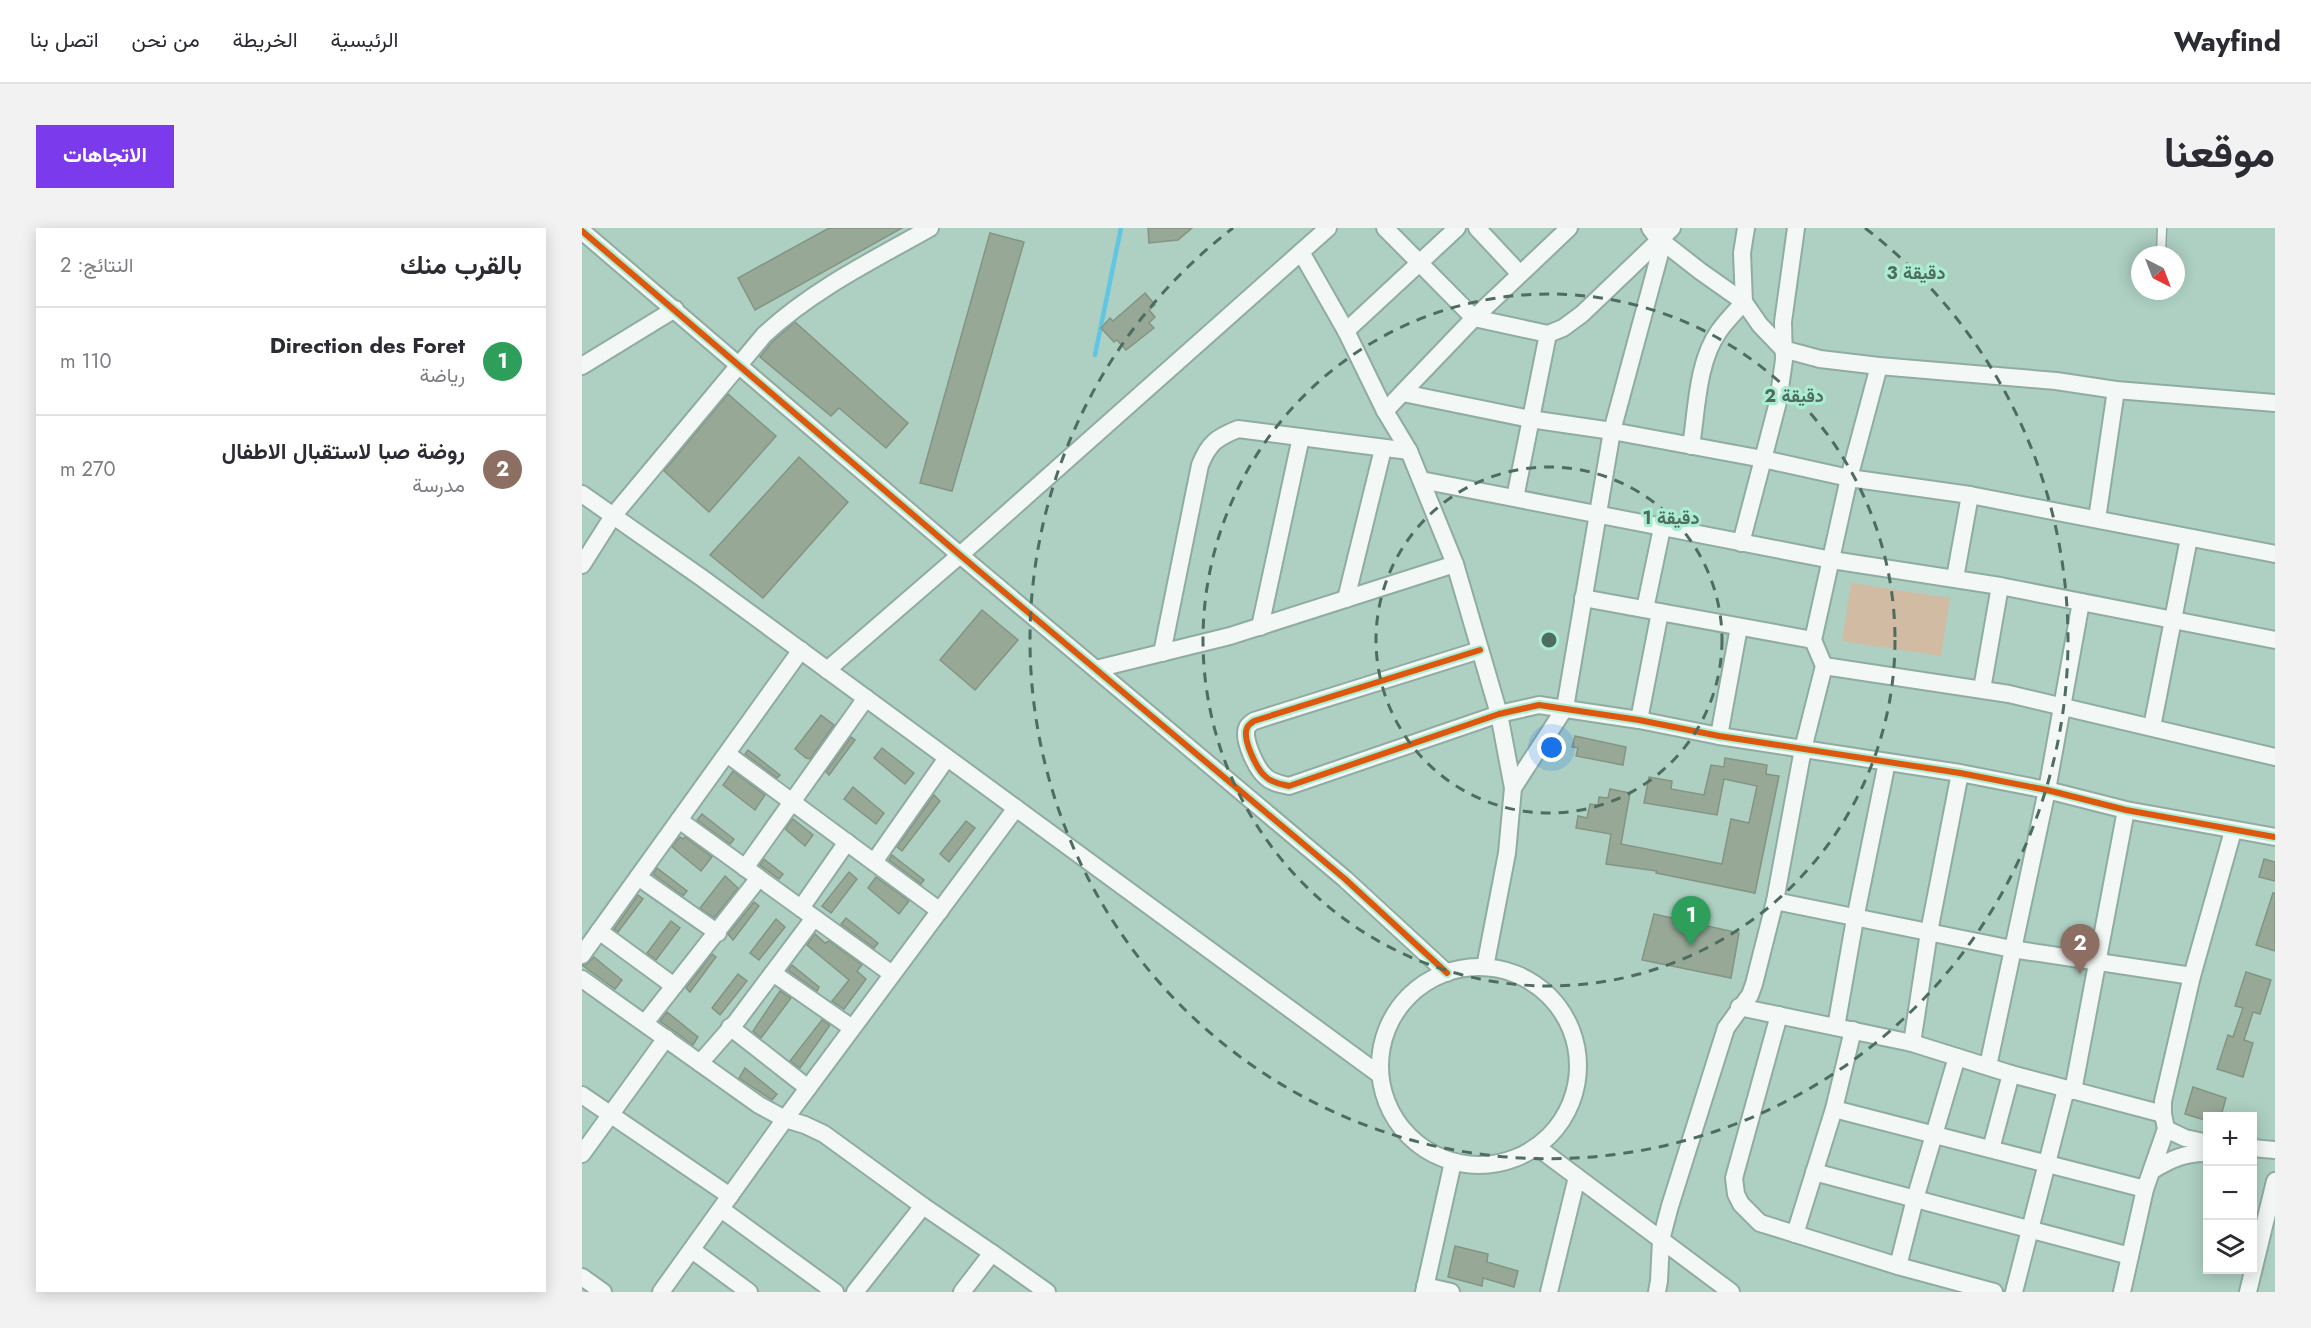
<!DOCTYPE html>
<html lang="ar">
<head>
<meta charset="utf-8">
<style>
  :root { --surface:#fff; --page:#f2f2f3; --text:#2b2b33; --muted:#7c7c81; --line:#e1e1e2; --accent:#7c3aed }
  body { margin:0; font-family:Jost,Vazirmatn,sans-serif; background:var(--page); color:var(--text); direction:rtl }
  .controls { position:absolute; right:18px; bottom:18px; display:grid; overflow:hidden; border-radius:0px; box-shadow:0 3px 15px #0003 }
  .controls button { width:54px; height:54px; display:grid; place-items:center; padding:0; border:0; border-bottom:2px solid var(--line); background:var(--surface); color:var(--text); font:30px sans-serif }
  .compass { position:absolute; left:1549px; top:18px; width:54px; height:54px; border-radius:50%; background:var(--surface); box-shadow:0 3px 15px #0003; rotate:138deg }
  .you { position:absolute; left:970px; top:520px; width:21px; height:21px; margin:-15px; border:4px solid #fff; border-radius:50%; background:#1a73e8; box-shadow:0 0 0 9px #1a73e833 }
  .badge { display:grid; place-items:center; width:39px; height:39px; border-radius:50%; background:var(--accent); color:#fff; font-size:20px; font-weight:700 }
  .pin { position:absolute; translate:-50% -50px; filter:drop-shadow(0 2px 3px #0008) }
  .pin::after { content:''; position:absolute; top:32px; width:21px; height:18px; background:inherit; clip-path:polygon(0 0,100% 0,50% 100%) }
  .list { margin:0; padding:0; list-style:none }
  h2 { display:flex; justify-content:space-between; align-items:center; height:78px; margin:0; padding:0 24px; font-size:26px }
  h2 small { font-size:20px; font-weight:400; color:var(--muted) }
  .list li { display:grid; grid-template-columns:39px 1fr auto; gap:18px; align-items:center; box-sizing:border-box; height:108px; padding:0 24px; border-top:2px solid var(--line) }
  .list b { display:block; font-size:22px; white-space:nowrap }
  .list p { margin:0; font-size:20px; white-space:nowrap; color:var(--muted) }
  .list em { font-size:20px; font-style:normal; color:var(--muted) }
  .icon { flex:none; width:33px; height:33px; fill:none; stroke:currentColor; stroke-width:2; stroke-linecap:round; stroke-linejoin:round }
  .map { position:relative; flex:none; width:1693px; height:1064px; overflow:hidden; direction:ltr; border-radius:0px }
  header { display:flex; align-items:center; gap:36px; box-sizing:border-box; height:84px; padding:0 30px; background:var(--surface); border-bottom:2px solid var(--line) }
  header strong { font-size:28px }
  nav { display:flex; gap:33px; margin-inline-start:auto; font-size:21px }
  .intro { display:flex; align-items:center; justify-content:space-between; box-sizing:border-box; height:144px; padding:0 36px }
  h1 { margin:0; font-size:42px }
  .button { padding:15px 27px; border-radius:0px; background:var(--accent); color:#fff; font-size:21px; font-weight:700 }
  main { display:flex; gap:36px; padding:0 36px }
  aside { flex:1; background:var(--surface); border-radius:0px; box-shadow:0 3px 15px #0003 }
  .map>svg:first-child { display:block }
  .green { fill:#d1bba2 }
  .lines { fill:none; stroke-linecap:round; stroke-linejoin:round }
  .stream { stroke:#62c6e3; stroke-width:4.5 }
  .building { fill:#98a897; stroke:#849483; stroke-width:1.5 }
  .lane-casing { stroke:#90aca2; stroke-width:11 }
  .street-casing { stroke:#90aca2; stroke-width:20 }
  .lane { stroke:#f3f8f6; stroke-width:8 }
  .street { stroke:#f3f8f6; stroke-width:16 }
  .cycleway-casing { stroke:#abedd2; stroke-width:10 }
  .cycleway { stroke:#de570e; stroke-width:6 }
  .ring { fill:none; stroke:#4e6c60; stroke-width:3; stroke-dasharray:10 8 }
  .centre { fill:#4e6c60; stroke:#abedd2; stroke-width:3 }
  .ring-label { font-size:18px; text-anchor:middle; font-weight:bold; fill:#4e6c60; stroke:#abedd2; stroke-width:6; stroke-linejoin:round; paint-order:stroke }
</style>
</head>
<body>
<header>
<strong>Wayfind</strong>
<nav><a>الرئيسية</a><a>الخريطة</a><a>من نحن</a><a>اتصل بنا</a></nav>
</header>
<div class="intro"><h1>موقعنا</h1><a class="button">الاتجاهات</a></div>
<main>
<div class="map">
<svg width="1693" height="1064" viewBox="0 0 1693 1064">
  <rect width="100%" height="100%" fill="#add0c2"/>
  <!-- green -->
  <polygon class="green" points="1269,355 1368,370 1359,428 1260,413"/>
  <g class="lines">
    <!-- stream -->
    <polyline class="stream" points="513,127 539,0"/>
  </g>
  <!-- building -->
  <g class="building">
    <polygon points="247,0 320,0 173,82 156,50"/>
    <polygon points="566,0 610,0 596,12 567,15"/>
    <polygon points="408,5 442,14 370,263 338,255"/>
    <polygon points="563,65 573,77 567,82 573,89 567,95 572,100 544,122 535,112 532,114 519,100 528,90 531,93"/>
    <polygon points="213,94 326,195 304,220 257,180 249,188 178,129 190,114"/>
    <polygon points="146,166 194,208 127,284 82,243"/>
    <polygon points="217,229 266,274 181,370 128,327"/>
    <polygon points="400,382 436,412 393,462 358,432"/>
    <polygon points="239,487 252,497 228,531 224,530 213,521"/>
    <polygon points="993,508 1044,519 1041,537 994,528 996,520 990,519"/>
    <polygon points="269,509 273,512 247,547 244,544"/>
    <polygon points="300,520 332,545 323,556 292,530"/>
    <polygon points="166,522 198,547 195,550 163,526"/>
    <polygon points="1143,530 1185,537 1184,546 1197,548 1173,665 1074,645 1075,643 1024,636 1029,606 994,600 996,588 1005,590 1008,576 1016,577 1017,569 1026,570 1028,561 1048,565 1039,616 1140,636 1149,591 1167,595 1175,558 1142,551 1135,587 1062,575 1067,549 1090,553 1089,561 1122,567 1129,537 1142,539"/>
    <polygon points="151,543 183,567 173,582 141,557"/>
    <polygon points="271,559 302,585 294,596 262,571"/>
    <polygon points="352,567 358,573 320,623 315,619"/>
    <polygon points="120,586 152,611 148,616 115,592"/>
    <polygon points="211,591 231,607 223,618 203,601"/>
    <polygon points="384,593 393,600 367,634 358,626"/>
    <polygon points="98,609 101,611 103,609 130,629 119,643 90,619"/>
    <polygon points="310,627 342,652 339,656 307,632"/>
    <polygon points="182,631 201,646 197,651 178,637"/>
    <polygon points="1682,631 1693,634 1693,653 1677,649"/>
    <polygon points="75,640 105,663 101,668 71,646"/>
    <polygon points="267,644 275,651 249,685 240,678"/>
    <polygon points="143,648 156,660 132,690 118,680"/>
    <polygon points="294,649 327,673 317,686 286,660"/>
    <polygon points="1691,665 1693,665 1693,723 1674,717"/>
    <polygon points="56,667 61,671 36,704 32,701"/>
    <polygon points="172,674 177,678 151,712 146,706"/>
    <polygon points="1072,686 1157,705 1149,750 1060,732"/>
    <polygon points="264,690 296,715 292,720 259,696"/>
    <polygon points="194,691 203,699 177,732 168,725"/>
    <polygon points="89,693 98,700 74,732 65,725"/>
    <polygon points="233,706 243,715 247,713 280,737 275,743 284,751 262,781 250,773 267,752 225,717"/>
    <polygon points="130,726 134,729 108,764 104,760"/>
    <polygon points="12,729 40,752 33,761 0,737 5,736"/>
    <polygon points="210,737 237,759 235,763 206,742"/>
    <polygon points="1664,744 1689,752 1678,786 1671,784 1662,812 1671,815 1661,849 1635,841 1646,807 1651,809 1661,780 1653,778"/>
    <polygon points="156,746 165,753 138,787 130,780"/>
    <polygon points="198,763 209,770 179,810 171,803"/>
    <polygon points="85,784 116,809 111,817 78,793"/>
    <polygon points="240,792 248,797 218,840 208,833"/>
    <polygon points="163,840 195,866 190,872 157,850"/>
    <polygon points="1611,859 1644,870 1639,888 1626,888 1626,893 1603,886"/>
    <polygon points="873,1018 906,1026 905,1034 936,1043 932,1059 901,1050 900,1058 866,1049"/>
  </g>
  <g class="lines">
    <defs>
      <polyline id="lane" points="1579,27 1580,0"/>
      <g id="street">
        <polyline points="803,0 892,90 966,106 981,100 1000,86 1090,0"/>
        <polyline points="895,0 938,46"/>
        <polyline points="0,3 378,327 763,651 865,745"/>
        <polyline points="1081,14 1118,43 1162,74 1178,97 1201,121 1238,131 1297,138 1474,153 1534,162 1693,175"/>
        <polyline points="719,24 764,103 803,183"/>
        <polyline points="764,103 875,0"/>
        <polyline points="0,138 93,81"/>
        <polyline points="821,165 948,191 1030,203 1181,231 1267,250 1388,267 1693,326"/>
        <path d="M1109,218C1115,181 1115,134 1137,103C1144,93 1154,83 1162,74L1160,25L1164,0"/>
        <polyline points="839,252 1250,332 1418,358 1693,412"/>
        <polyline points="0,266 120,350 798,847"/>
        <polyline points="933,270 966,106"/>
        <polyline points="1515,291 1534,162"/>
        <polyline points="1159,315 1196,174 1202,132 1201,94 1214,0"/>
        <path d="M0,337L31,288L182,107C230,62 291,32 348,0"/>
        <polyline points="1373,350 1388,267"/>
        <polyline points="1001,370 1231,412"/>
        <polyline points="764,371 801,221"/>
        <polyline points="1063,381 1080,300"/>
        <polyline points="678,399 719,209"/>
        <path d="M898,422L672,493C669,495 666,497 665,500C660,511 675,542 684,549C690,555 699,556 707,558L917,486L957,477L1057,492L1137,508L1378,545L1465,562L1544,582L1693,609"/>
        <path d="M580,425L618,237C627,215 634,210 656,201L827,223"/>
        <polyline points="1242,438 1427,466 1693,529"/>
        <polyline points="514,441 648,408 873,336"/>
        <polyline points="245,442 378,327 746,0"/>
        <polyline points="1400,461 1418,358"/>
        <polyline points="1057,492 1078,384"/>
        <polyline points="1570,499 1607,310"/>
        <polyline points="1137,508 1157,399"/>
        <polyline points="145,526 358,683"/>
        <polyline points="931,560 983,480 1030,203 1081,14 1077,12 1068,0"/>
        <polyline points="97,592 310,746"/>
        <polyline points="292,634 365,530"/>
        <polyline points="163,640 284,470"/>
        <polyline points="56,649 136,705"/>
        <polyline points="1193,673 1430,721 1610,748"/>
        <polyline points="219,680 265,614"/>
        <polyline points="17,703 92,758"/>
        <polyline points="0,727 219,422"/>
        <polyline points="903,739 925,625 931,560 917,486 873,336 827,223 803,183 892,90 987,0"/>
        <circle cx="897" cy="838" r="99"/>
        <polyline points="191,745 270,800"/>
        <polyline points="0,751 177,877 203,891 434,580"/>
        <polyline points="1157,779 1330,815 1429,846 1581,886"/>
        <polyline points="1197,787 1152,950 1154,966 1159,976 1178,995 1316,1038 1412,1064"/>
        <polyline points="63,795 177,650"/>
        <polyline points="148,799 226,860"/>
        <polyline points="1254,799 1273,691 1305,534"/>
        <polyline points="1271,802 1252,881 1563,961"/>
        <polyline points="1330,815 1347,704 1378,545"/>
        <polyline points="118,835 154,794 232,690"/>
        <polyline points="1406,838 1465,562 1499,374"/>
        <polyline points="1491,863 1544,582"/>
        <polyline points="0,867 148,968"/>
        <polyline points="1584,901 1603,910 1626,915"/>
        <polyline points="955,919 1149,1064"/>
        <polyline points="1670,920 1693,922"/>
        <polyline points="1409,921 1429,846"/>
        <polyline points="0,926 84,810"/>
        <path d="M1571,942C1589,931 1605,924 1626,925"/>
        <polyline points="1232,944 1548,1028"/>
        <polyline points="139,981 253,1064"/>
        <polyline points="1213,1006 1252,881"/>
        <polyline points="110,1022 167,1064"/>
        <polyline points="1316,1038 1333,971 1375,829"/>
        <polyline points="0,1049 21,1064"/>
        <polyline points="843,1058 869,1064"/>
        <polyline points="79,1064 203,891 223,897 242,906 341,978"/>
        <polyline points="273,1064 341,978 410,1025"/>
        <polyline points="380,1064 410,1025 465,1064"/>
        <polyline points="842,1064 871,934"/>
        <polyline points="967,1064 995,949"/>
        <polyline points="1075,1064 1077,1053 1079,1012 1088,978 1144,800 1168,767 1172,756 1193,673 1221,521 1242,438 1231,412 1267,250 1297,138"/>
        <polyline points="1432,1064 1484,861"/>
        <polyline points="1540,1064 1563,961 1584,901 1581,886 1581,873 1610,748 1651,603"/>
        <polyline points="1666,1064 1693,953"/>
      </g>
    </defs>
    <!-- lane casing -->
    <use href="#lane" class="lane-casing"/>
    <!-- street casing -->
    <use href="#street" class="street-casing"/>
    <!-- lane -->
    <use href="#lane" class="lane"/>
    <!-- street -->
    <use href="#street" class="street"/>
    <defs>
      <g id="cycleway">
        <polyline points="0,3 378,327 763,651 865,745"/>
        <path d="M898,422L672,493C669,495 666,497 665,500C660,511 675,542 684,549C690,555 699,556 707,558L917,486L957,477L1057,492L1137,508L1378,545L1465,562L1544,582L1693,609"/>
      </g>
    </defs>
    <!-- cycleway casing -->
    <use href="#cycleway" class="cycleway-casing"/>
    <!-- cycleway -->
    <use href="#cycleway" class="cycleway"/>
  </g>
  <!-- distance rings -->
  <g class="ring">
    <circle cx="967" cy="412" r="173"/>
    <circle cx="967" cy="412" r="346"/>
    <path d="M1283 0A519 519 0 1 1 651 0"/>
  </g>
  <circle cx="967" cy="412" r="9" class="centre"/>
  <g class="ring-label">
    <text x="1334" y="51">3 دقيقة</text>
    <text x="1212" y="174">2 دقيقة</text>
    <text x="1089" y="296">1 دقيقة</text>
  </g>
</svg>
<div class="controls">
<button>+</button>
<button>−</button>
<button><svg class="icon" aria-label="layers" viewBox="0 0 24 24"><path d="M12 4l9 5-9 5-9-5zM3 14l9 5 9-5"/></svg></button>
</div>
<svg class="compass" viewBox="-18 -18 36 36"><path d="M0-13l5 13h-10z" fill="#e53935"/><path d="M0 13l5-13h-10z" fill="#7c7c81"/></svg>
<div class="you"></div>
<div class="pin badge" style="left:1109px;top:718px;background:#2e9e5b">1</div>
<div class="pin badge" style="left:1498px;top:746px;background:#8d6e63">2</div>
</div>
<aside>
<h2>بالقرب منك<small>النتائج: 2</small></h2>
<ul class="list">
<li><span class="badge" style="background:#2e9e5b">1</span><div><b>Direction des Foret</b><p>رياضة</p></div><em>110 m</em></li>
<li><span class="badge" style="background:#8d6e63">2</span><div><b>روضة صبا لاستقبال الاطفال</b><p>مدرسة</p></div><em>270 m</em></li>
</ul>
</aside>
</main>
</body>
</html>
